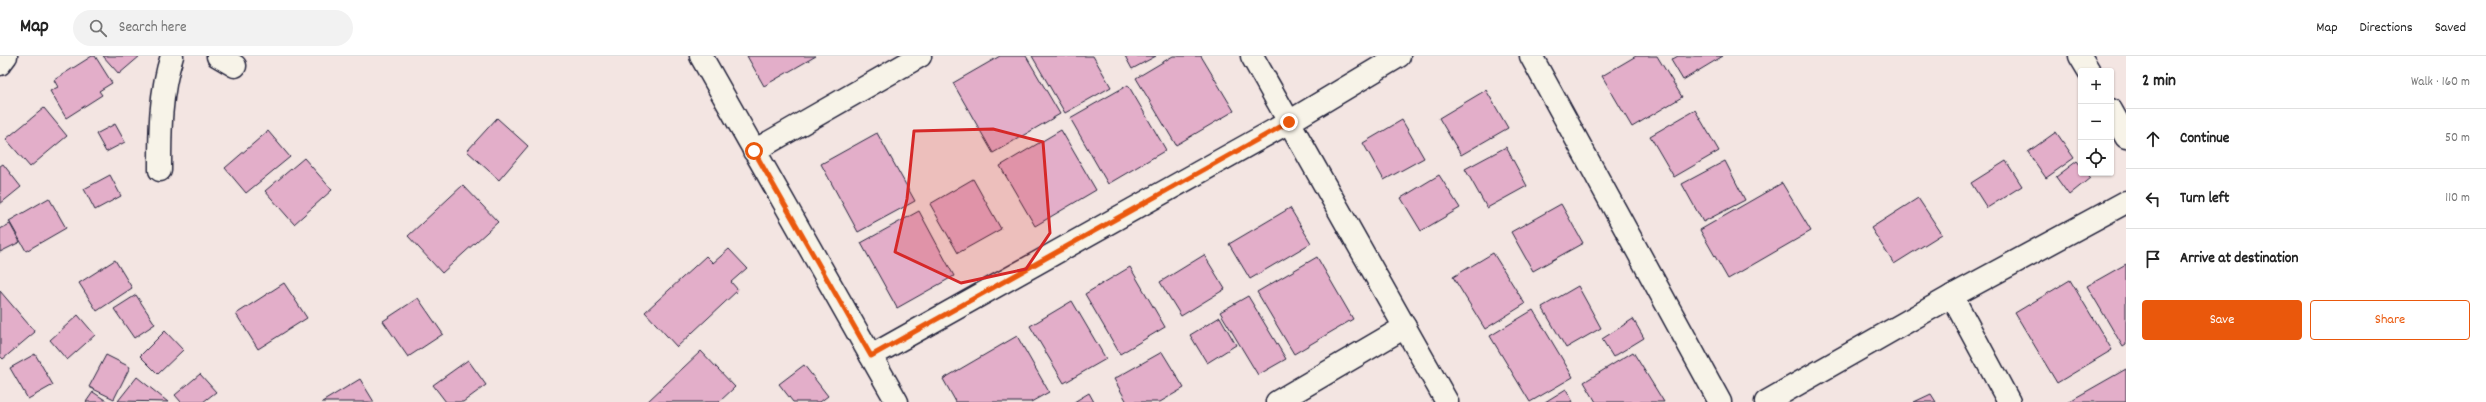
<!DOCTYPE html>
<html lang="en">
<head>
<meta charset="utf-8">
<style>
  :root { --surface:#fff; --page:#f2f2f2; --text:#222; --muted:#767676; --line:#e0e0e0; --accent:#ea580c }
  body { margin:0; font-family:Dekko,sans-serif; background:var(--page); color:var(--text) }
  .controls { position:absolute; right:12px; top:12px; display:grid; overflow:hidden; border-radius:4px; box-shadow:0 1px 3px #0004 }
  .controls button { width:36px; height:36px; display:grid; place-items:center; padding:0; border:0; border-bottom:1px solid var(--line); background:var(--surface); color:var(--text); font:20px sans-serif }
  .stop { position:absolute; width:12px; height:12px; margin:-9px; border:3px solid #ea580c; border-radius:50%; background:#fff }
  .stop.end { background:#ea580c; border-color:#fff; box-shadow:0 1px 4px #0008 }
  .list { margin:0; padding:0; list-style:none }
  h2 { display:flex; justify-content:space-between; align-items:center; height:52px; margin:0; padding:0 16px; font-size:17px }
  h2 small { font-size:13px; font-weight:400; color:var(--muted) }
  .list li { display:grid; grid-template-columns:26px 1fr auto; gap:12px; align-items:center; box-sizing:border-box; height:60px; padding:0 16px; border-top:1px solid var(--line) }
  .list b { display:block; font-size:15px; white-space:nowrap }
  .list em { font-size:13px; font-style:normal; color:var(--muted) }
  .actions { display:flex; gap:8px; padding:12px 16px }
  .actions a { flex:1; padding:9px 0; border:1px solid var(--accent); border-radius:4px; text-align:center; font-size:14px; color:var(--accent) }
  .actions .main { background:var(--accent); color:#fff }
  .icon { flex:none; width:22px; height:22px; fill:none; stroke:currentColor; stroke-width:2; stroke-linecap:round; stroke-linejoin:round }
  .map { position:relative; flex:none; width:2126px; height:346px; overflow:hidden }
  header { display:flex; align-items:center; gap:24px; box-sizing:border-box; height:56px; padding:0 20px; background:var(--surface); border-bottom:1px solid var(--line) }
  header strong { font-size:19px }
  nav { display:flex; gap:22px; margin-inline-start:auto; font-size:14px }
  .search { width:280px; height:36px; background:var(--page); display:flex; align-items:center; gap:10px; box-sizing:border-box; padding:0 14px; border-radius:22px; color:var(--muted); font-size:15px }
  main { display:flex }
  aside { flex:1; background:var(--surface) }
  .map>svg:first-child { display:block }
  .building { fill:#e3aec9; stroke:#22223b }
  .lines { fill:none; stroke-linecap:round; stroke-linejoin:round }
  .street-casing { stroke:#22223b; stroke-width:25 }
  .street { stroke:#f7f3e8; stroke-width:22 }
  .route { stroke:#ea580c; stroke-width:5 }
  .marked { fill:#d62828; fill-opacity:0.2; stroke:#d62828; stroke-width:3; stroke-linejoin:round }
</style>
</head>
<body>
<header>
<strong>Map</strong>
<div class="search"><svg class="icon" aria-label="search" viewBox="0 0 24 24"><circle cx="10" cy="10" r="6"/><path d="M15 15l6 6"/></svg>Search here</div>
<nav><a>Map</a><a>Directions</a><a>Saved</a></nav>
</header>
<main>
<div class="map">
<svg width="2126" height="346" viewBox="0 0 2126 346">
  <rect width="100%" height="100%" fill="#f3e5e2"/>
  <filter id="ink" filterUnits="userSpaceOnUse"><feTurbulence type="fractalNoise" baseFrequency=".025" numOctaves="2"/><feDisplacementMap in="SourceGraphic" scale="8" xChannelSelector="R" yChannelSelector="G"/><feConvolveMatrix kernelMatrix="1 2 1 2 8 2 1 2 1" color-interpolation-filters="sRGB"/></filter>
  <g filter="url(#ink)">
    <!-- building -->
    <g class="building">
      <polygon points="92,0 95,0 112,27 99,35 102,39 66,62 50,35 58,31 54,24"/>
      <polygon points="103,0 140,0 119,18"/>
      <polygon points="747,0 816,0 764,30"/>
      <polygon points="1000,0 1026,0 1060,58 993,97 953,27"/>
      <polygon points="1032,0 1093,0 1111,31 1065,57"/>
      <polygon points="1125,0 1156,0 1132,13"/>
      <polygon points="1173,0 1201,0 1234,55 1176,89 1136,22"/>
      <polygon points="1636,0 1657,0 1682,41 1632,71 1602,20"/>
      <polygon points="1678,0 1723,0 1683,24 1671,4"/>
      <polygon points="1128,29 1166,94 1108,128 1070,62"/>
      <polygon points="1486,34 1508,72 1461,99 1439,62"/>
      <polygon points="44,52 67,80 30,111 6,83"/>
      <polygon points="1695,54 1719,95 1674,121 1650,80"/>
      <polygon points="497,62 528,90 499,124 467,95"/>
      <polygon points="1402,64 1424,102 1384,124 1363,87"/>
      <polygon points="115,68 125,86 106,96 96,78"/>
      <polygon points="1061,74 1096,134 1035,170 1000,110"/>
      <polygon points="268,75 290,101 246,137 225,112"/>
      <polygon points="2056,76 2074,102 2046,122 2028,96"/>
      <polygon points="877,77 915,145 858,176 821,108"/>
      <polygon points="1506,91 1527,130 1487,152 1465,113"/>
      <polygon points="304,102 332,134 294,168 265,135"/>
      <polygon points="1725,105 1745,144 1703,166 1682,128"/>
      <polygon points="2006,105 2022,130 1987,152 1971,127"/>
      <polygon points="2077,105 2081,110 2081,117 2086,117 2090,122 2069,139 2056,121"/>
      <polygon points="3,108 21,131 0,148 0,110"/>
      <polygon points="110,119 121,140 95,154 84,133"/>
      <polygon points="1439,119 1460,152 1421,175 1401,142"/>
      <polygon points="973,123 1001,173 958,197 930,148"/>
      <polygon points="1782,127 1811,175 1728,223 1700,174"/>
      <polygon points="463,129 498,166 442,217 408,180"/>
      <polygon points="49,142 66,172 26,195 9,165"/>
      <polygon points="1918,142 1942,178 1894,208 1871,172"/>
      <polygon points="1561,148 1583,187 1533,215 1511,176"/>
      <polygon points="1290,152 1311,187 1250,223 1229,188"/>
      <polygon points="919,155 954,220 897,252 861,187"/>
      <polygon points="10,168 20,186 0,196 0,173"/>
      <polygon points="729,193 747,212 731,226 738,234 677,291 645,256 706,200 713,207"/>
      <polygon points="1493,197 1525,248 1485,273 1453,221"/>
      <polygon points="1204,199 1225,233 1181,260 1160,226"/>
      <polygon points="1317,201 1353,263 1294,298 1257,236"/>
      <polygon points="115,204 132,232 97,255 79,227"/>
      <polygon points="2126,208 2126,289 2123,291 2087,230"/>
      <polygon points="1130,211 1165,271 1120,298 1085,238"/>
      <polygon points="2070,224 2112,294 2057,327 2015,257"/>
      <polygon points="284,227 307,262 258,293 236,258"/>
      <polygon points="1578,230 1601,272 1566,292 1542,251"/>
      <polygon points="0,235 35,276 3,303 0,300"/>
      <polygon points="136,239 155,268 134,282 114,253"/>
      <polygon points="1248,240 1286,303 1258,319 1220,256"/>
      <polygon points="418,242 443,278 408,301 383,265"/>
      <polygon points="1072,245 1106,303 1064,327 1030,270"/>
      <polygon points="1533,254 1573,321 1530,346 1490,280"/>
      <polygon points="78,259 95,279 67,304 50,284"/>
      <polygon points="1220,261 1236,289 1207,307 1190,279"/>
      <polygon points="1633,263 1644,282 1613,301 1602,283"/>
      <polygon points="165,275 183,294 158,318 140,300"/>
      <polygon points="1017,280 1049,336 1031,346 956,346 943,323"/>
      <polygon points="701,295 735,331 719,346 647,346"/>
      <polygon points="1162,296 1184,332 1160,346 1127,346 1114,323"/>
      <polygon points="1633,296 1664,346 1596,346 1584,326"/>
      <polygon points="35,298 53,329 28,343 10,312"/>
      <polygon points="106,299 130,311 114,343 89,331"/>
      <polygon points="468,304 486,329 463,346 446,346 433,329"/>
      <polygon points="804,309 828,340 820,346 793,346 779,328"/>
      <polygon points="2126,313 2126,346 2068,346"/>
      <polygon points="200,318 216,336 203,346 181,346 175,339"/>
      <polygon points="137,321 168,346 118,345"/>
      <polygon points="360,323 374,346 322,346"/>
      <polygon points="1566,333 1573,346 1545,346"/>
      <polygon points="93,336 108,346 86,346"/>
      <polygon points="1089,337 1094,346 1074,346"/>
      <polygon points="1931,338 1936,346 1914,346"/>
    </g>
    <g class="lines">
      <defs>
        <g id="street">
          <polyline points="218,0 235,10"/>
          <polyline points="701,0 897,346"/>
          <polyline points="1252,0 1447,346"/>
          <polyline points="1531,0 1720,346"/>
          <polyline points="2080,0 2089,15"/>
          <polyline points="0,8 6,0"/>
          <polyline points="2111,54 2126,81"/>
          <polyline points="754,95 920,0"/>
          <path d="M160,114C160,76 160,36 172,0"/>
          <polyline points="1952,240 2009,346"/>
          <polyline points="871,300 1289,66 1399,0"/>
          <polyline points="1277,346 1405,271"/>
          <polyline points="1766,346 1952,240 2126,146"/>
        </g>
      </defs>
      <!-- street casing -->
      <use href="#street" class="street-casing"/>
      <!-- street -->
      <use href="#street" class="street"/>
    </g>
  </g>
  <g class="lines" filter="url(#ink)">
    <!-- route -->
    <polyline class="route" points="754,95 871,300 1289,66"/>
  </g>
  <!-- marked area -->
  <path class="marked" d="M993,73L1043,86L1050,177L1026,213L961,227L895,196L907,143L914,75Z"/>
</svg>
<div class="controls">
<button>+</button>
<button>−</button>
<button><svg class="icon" aria-label="locate" viewBox="0 0 24 24"><circle cx="12" cy="12" r="6"/><path d="M12 2v4M12 18v4M2 12h4M18 12h4"/></svg></button>
</div>
<div class="stop" style="left:754px;top:95px"></div>
<div class="stop end" style="left:1289px;top:66px"></div>
</div>
<aside>
<h2>2 min<small>Walk · 160 m</small></h2>
<ul class="list">
<li><svg class="icon" aria-label="ahead" viewBox="0 0 24 24"><path d="M12 20V5M6 11l6-6 6 6"/></svg><div><b>Continue</b></div><em>50 m</em></li>
<li><svg class="icon" aria-label="left" viewBox="0 0 24 24"><path d="M17 20v-9H6M10 6l-5 5 5 5"/></svg><div><b>Turn left</b></div><em>110 m</em></li>
<li><svg class="icon" aria-label="arrive" viewBox="0 0 24 24"><path d="M6 21V4h12l-3 4 3 4H6"/></svg><div><b>Arrive at destination</b></div></li>
</ul>
<div class="actions"><a class="main">Save</a><a>Share</a></div>
</aside>
</main>
</body>
</html>
